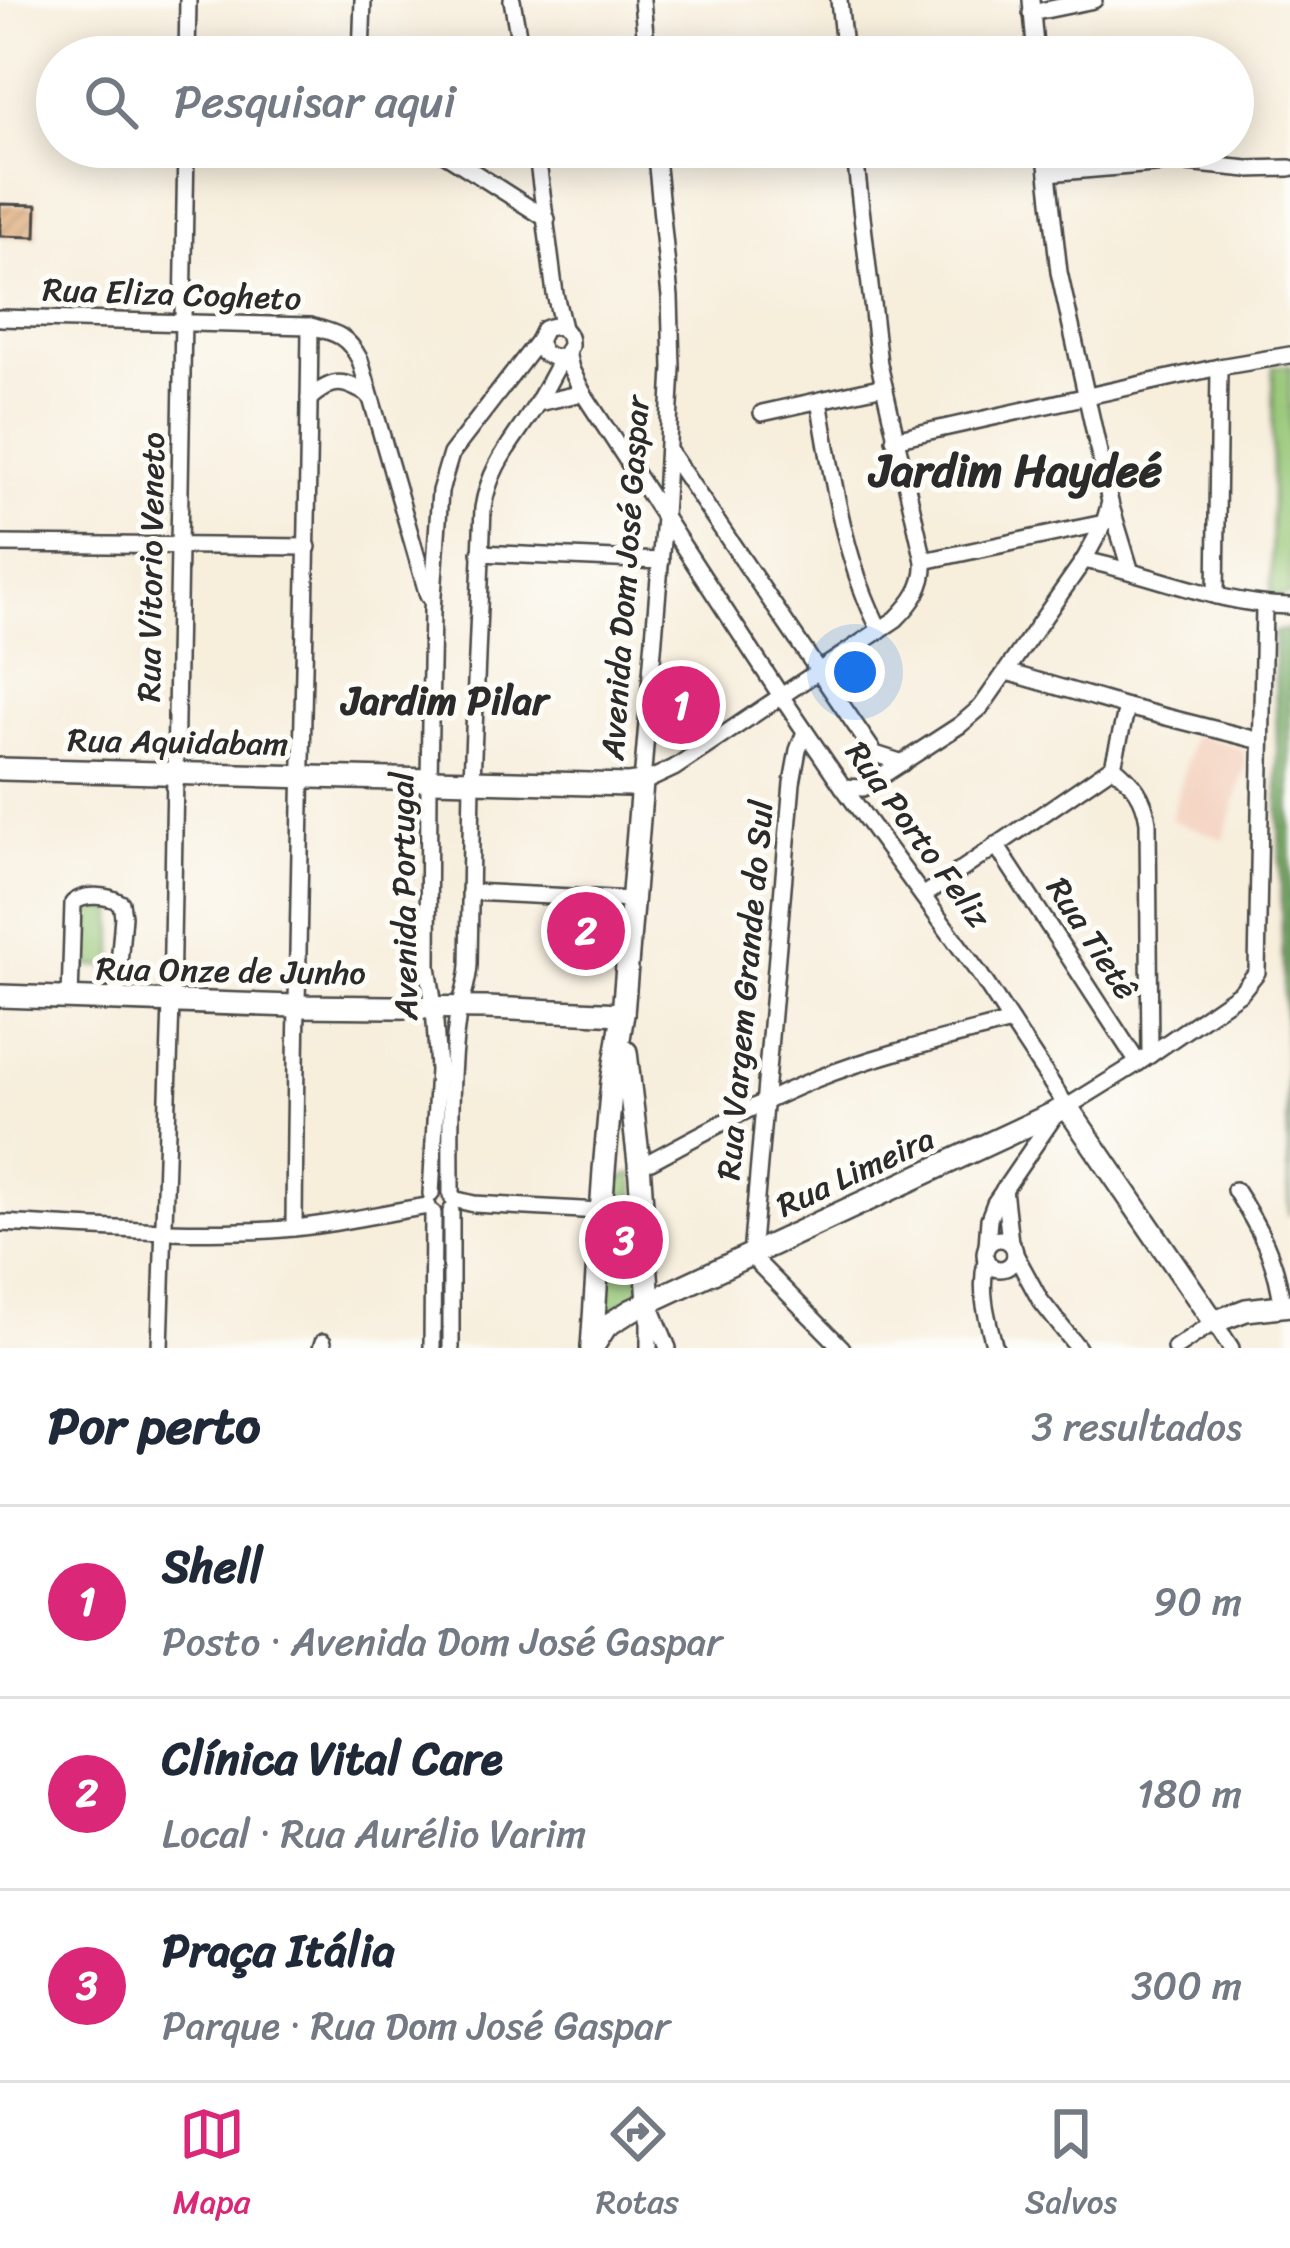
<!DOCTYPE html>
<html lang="pt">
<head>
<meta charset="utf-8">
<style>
  :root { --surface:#fff; --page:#f2f2f3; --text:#1f2937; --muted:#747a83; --line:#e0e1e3; --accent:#db2777 }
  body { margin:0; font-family:Sriracha,sans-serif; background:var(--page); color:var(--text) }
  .you { position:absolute; left:855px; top:672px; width:42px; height:42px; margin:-30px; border:9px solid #fff; border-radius:50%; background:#1a73e8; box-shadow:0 0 0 18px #1a73e833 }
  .badge { display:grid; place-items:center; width:78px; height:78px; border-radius:50%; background:var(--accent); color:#fff; font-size:39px; font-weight:700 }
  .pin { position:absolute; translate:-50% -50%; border:6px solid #fff; box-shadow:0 3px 12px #0006 }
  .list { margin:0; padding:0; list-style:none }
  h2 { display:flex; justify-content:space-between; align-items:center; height:156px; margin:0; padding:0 48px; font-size:51px }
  h2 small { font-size:39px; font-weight:400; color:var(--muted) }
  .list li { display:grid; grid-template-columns:78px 1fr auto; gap:36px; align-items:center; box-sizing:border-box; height:192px; padding:0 48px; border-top:3px solid var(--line) }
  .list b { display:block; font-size:45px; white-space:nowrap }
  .list p { margin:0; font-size:39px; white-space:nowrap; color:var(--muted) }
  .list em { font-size:39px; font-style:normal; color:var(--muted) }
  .icon { flex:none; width:66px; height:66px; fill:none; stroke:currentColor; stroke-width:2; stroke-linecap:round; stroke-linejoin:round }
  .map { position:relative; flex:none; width:1290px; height:1348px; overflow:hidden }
  .search { position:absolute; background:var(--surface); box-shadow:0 6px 30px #0003; left:36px; right:36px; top:36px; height:132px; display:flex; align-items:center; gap:30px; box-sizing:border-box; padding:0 42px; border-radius:66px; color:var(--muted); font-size:45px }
  .sheet { height:732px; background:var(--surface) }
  nav { display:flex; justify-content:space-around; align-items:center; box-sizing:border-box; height:168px; border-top:3px solid var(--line); background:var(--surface); font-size:33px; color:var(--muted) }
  nav a { display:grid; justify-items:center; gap:6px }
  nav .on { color:var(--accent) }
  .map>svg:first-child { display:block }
  .built { fill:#f4d3c1 }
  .forest { fill:url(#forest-firs); stroke:#526b49; stroke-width:3 }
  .park { fill:#95c676; stroke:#607850; stroke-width:3 }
  .building { fill:url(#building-hatch) }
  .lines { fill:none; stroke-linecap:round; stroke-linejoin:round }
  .minor-casing { stroke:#4a4846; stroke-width:20 }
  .major-casing { stroke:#4a4846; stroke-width:26 }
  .minor { stroke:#fff; stroke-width:15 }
  .major { stroke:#fff; stroke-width:21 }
  .labels { text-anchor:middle; stroke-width:10; stroke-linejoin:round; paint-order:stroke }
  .street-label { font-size:33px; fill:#2b2b2b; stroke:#fdfcf7 }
  .quarter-label { font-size:39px; font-weight:bold; fill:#2b2b2b; stroke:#fdfcf7 }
  .district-label { font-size:45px; font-weight:bold; fill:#2b2b2b; stroke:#fdfcf7 }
</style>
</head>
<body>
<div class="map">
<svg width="1290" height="1348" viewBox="0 0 1290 1348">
  <defs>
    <pattern id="forest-firs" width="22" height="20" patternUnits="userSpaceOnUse" patternTransform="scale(3)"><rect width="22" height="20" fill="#78ab67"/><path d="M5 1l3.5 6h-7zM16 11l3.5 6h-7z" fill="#638b55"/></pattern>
    <pattern id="building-hatch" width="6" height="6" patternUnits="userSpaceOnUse" patternTransform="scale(3)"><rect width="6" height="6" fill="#dfaa78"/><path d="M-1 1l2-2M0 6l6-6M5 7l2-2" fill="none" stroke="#b58b63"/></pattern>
  </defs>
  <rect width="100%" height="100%" fill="#fdfcf7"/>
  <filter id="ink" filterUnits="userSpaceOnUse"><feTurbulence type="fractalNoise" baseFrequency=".00833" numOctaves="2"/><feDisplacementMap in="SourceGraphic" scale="24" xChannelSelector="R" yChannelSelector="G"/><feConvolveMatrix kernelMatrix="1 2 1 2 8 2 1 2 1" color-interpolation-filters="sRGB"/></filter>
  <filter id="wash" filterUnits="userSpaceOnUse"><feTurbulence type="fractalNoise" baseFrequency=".004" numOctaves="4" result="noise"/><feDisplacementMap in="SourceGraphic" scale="48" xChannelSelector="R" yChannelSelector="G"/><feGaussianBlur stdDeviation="2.7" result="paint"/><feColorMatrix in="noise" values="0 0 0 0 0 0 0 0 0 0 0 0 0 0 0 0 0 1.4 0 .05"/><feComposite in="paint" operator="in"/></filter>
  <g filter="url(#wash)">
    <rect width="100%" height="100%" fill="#f7eedc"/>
    <!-- built -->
    <polygon class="built" points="1194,734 1243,749 1246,764 1224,839 1171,820"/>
    <!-- forest -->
    <polygon class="forest" points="1290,630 1290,1216 1274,632"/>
    <!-- park -->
    <g class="park">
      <polygon points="1290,365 1290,595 1271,596 1273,367"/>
      <polygon points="79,908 114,909 114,966 78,966"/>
      <polygon points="633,1174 643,1301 603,1322 616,1179"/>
    </g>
    <g id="blocks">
      <!-- building -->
      <g class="building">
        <polygon points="0,204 37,205 36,237 0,236"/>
        <polygon points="666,686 689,687 706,723 665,725"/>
        <polygon points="579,917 596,918 595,945 577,945"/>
      </g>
    </g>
  </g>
  <g filter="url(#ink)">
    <use href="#blocks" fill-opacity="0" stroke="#4a4846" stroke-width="3"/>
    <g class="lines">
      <defs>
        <g id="minor">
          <polyline points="512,0 522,57"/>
          <polyline points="642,0 647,57"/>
          <polyline points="839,0 845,57"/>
          <polyline points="1031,0 1036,57"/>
          <polyline points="1031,13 1094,0"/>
          <polyline points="187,57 188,0"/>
          <polyline points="361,57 363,0"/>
          <polyline points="434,147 547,219"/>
          <polyline points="536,147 555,294 563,328"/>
          <path d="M655,147L670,297L672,368L664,517L642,783L674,768L896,619C912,603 926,585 924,561L879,364L854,147"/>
          <polyline points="1048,173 1177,162 1248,169 1290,168"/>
          <path d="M0,318L310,326C336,333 347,335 360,360L428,596"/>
          <polyline points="567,352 571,369 583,393 781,696 843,787 981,976 1067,1107 1138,1063 1241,992 1257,972 1264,606"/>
          <path d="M309,399C334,377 344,380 370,396"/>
          <path d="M819,401C833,479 843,558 880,630"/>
          <polyline points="538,403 583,393"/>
          <polyline points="762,413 884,386"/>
          <polyline points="894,439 1219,367 1290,355"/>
          <polyline points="668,450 875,754 903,763"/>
          <polyline points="1110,503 1130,569"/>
          <polyline points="0,544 308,547"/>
          <polyline points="480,553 661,561"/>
          <path d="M1084,560C1153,574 1219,605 1290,606"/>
          <polyline points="924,561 1104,523"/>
          <polyline points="1216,596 1219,367"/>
          <polyline points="1007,672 1127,707 1261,741"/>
          <polyline points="805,732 798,750 792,783 751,1256 842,1348"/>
          <path d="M1113,766C1133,783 1144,795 1148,822L1150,1055"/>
          <polyline points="843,787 863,788 960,725 981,707 1084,560 1104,523 1110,502 1059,272 1045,147"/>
          <polyline points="996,845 1138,1063"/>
          <polyline points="470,892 633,900"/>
          <polyline points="923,896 1113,766 1127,707"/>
          <path d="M70,999L73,903C84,893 108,895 121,903L123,916L116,1000"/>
          <path d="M639,1163L651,1161C705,1132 759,1102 816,1079C879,1054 946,1039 1011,1022"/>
          <polyline points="1004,1189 1010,1242"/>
          <path d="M1235,1190C1259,1227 1277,1260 1282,1305"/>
          <polyline points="431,1194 438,1070 434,1007 428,966 429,779 432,611 440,491 451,454 538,341"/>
          <path d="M451,1195C451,1138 449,1078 457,1021C460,1002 468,985 469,965L472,780L483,508C490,464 513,442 536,405C548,386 557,364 570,346C571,330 558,322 544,329L538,341L543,353L555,358L562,356"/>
          <polyline points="453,1199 474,1204 600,1211"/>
          <polyline points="451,1211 451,1348"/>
          <path d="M0,1223C90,1227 181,1235 271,1230C323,1227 376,1214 428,1206"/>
          <path d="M294,1228C296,927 307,627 310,326"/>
          <circle cx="1000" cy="1254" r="15"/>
          <polyline points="987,1246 989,1219 995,1203 1055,1115"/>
          <polyline points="1015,1254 1040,1300 1078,1348"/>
          <path d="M986,1261C979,1292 987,1318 995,1348"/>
          <polyline points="649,1302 668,1348"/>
          <polyline points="160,1348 171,1003 186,147"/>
          <polyline points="321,1348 323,1342"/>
          <polyline points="432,1348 433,1213"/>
          <polyline points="649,1348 649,1311"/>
          <polyline points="1175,1348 1214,1322 1231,1348"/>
        </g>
        <g id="major">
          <polyline points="0,769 628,785 642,783 623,1014 612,1082 604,1170 592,1348"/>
          <polyline points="0,996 295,1006 487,1008 623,1014"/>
          <polyline points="626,1052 639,1163 649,1302"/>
          <polyline points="592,1348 606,1326 632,1310 1067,1107 1214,1322 1246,1310 1290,1305"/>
        </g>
      </defs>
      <!-- minor casing -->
      <use href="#minor" class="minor-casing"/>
      <!-- major casing -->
      <use href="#major" class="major-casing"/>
      <!-- minor -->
      <use href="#minor" class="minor"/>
      <!-- major -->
      <use href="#major" class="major"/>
    </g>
  </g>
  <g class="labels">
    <!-- street labels -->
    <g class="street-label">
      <text transform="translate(172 293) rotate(2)" y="12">Rua Eliza Cogheto</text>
      <text transform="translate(150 567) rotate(-89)" y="12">Rua Vitorio Veneto</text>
      <text transform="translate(624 578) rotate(-86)" y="12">Avenida Dom José Gaspar</text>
      <text transform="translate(178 741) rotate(1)" y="12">Rua Aquidabam</text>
      <text transform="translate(919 834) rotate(54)" y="12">Rua Porto Feliz</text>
      <text transform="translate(403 896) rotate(-91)" y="12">Avenida Portugal</text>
      <text transform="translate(1093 938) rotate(57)" y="12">Rua Tietê</text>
      <text transform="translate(231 970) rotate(1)" y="12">Rua Onze de Junho</text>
      <text transform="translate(744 990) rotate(-85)" y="12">Rua Vargem Grande do Sul</text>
      <text transform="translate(855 1171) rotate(-25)" y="12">Rua Limeira</text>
    </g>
    <!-- quarter labels -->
    <g class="quarter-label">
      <text x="445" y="714">Jardim Pilar</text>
    </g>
    <!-- district labels -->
    <g class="district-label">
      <text x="1016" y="486">Jardim Haydeé</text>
    </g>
  </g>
</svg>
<div class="you"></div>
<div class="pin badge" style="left:681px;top:705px">1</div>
<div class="pin badge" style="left:586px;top:931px">2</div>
<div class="pin badge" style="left:624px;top:1240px">3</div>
<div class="search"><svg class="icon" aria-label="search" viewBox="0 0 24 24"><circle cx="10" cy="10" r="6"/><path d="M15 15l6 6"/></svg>Pesquisar aqui</div>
</div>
<section class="sheet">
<h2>Por perto<small>3 resultados</small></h2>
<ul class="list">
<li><span class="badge">1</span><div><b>Shell</b><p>Posto · Avenida Dom José Gaspar</p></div><em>90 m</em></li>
<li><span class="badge">2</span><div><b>Clínica Vital Care</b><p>Local · Rua Aurélio Varim</p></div><em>180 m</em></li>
<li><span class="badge">3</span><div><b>Praça Itália</b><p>Parque · Rua Dom José Gaspar</p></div><em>300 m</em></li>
</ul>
</section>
<nav>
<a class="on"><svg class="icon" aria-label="map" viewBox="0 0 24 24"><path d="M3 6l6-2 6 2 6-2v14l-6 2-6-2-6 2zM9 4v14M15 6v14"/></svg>Mapa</a>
<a><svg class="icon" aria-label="directions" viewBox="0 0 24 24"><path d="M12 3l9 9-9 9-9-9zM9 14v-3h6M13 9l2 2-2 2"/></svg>Rotas</a>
<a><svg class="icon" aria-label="saved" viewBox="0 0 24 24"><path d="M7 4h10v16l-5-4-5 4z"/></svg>Salvos</a>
</nav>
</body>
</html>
